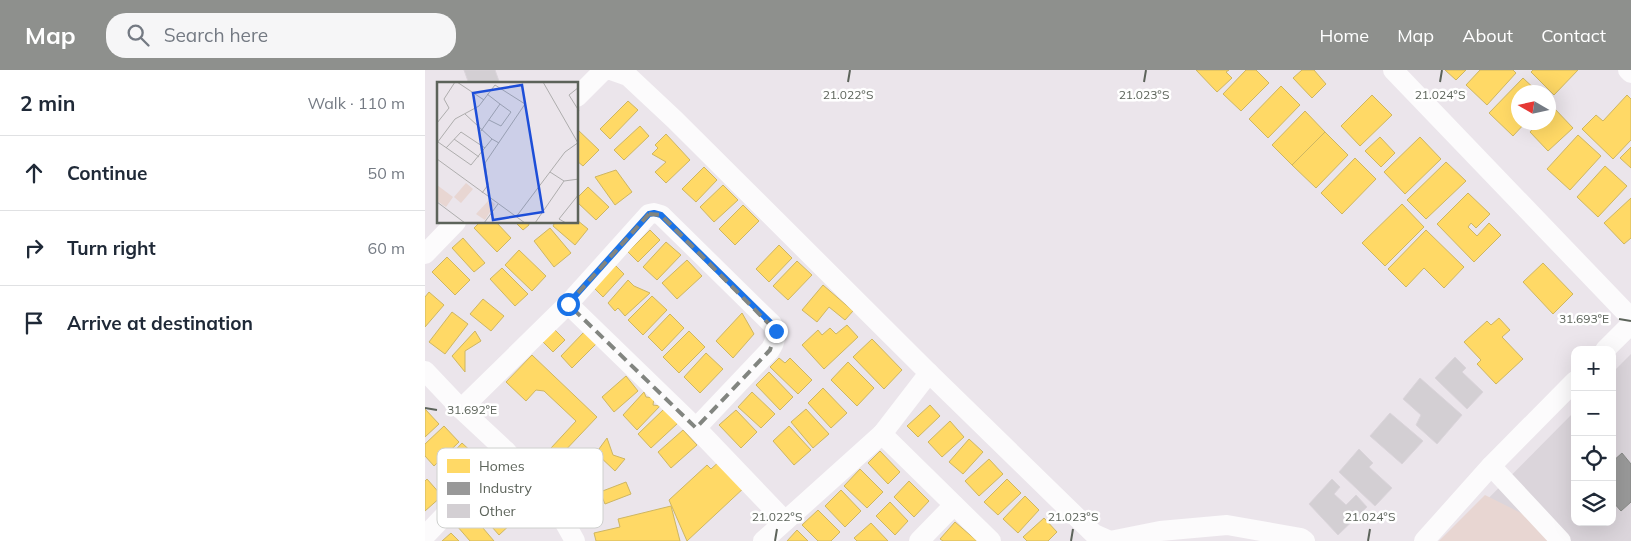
<!DOCTYPE html>
<html lang="en">
<head>
<meta charset="utf-8">
<style>
  :root { --surface:#fff; --page:#f6f6f7; --text:#1f2937; --muted:#747a83; --line:#e0e1e3; --accent:#8e908d }
  body { margin:0; font-family:Mulish,sans-serif; background:var(--page); color:var(--text) }
  .controls { position:absolute; right:15px; bottom:15px; display:grid; overflow:hidden; border-radius:10px; box-shadow:0 5px 20px #0002 }
  .controls button { width:45px; height:45px; display:grid; place-items:center; padding:0; border:0; border-bottom:1px solid var(--line); background:var(--surface); color:var(--text); font:25px sans-serif }
  .compass { position:absolute; left:1086px; top:15px; width:45px; height:45px; border-radius:50%; background:var(--surface); box-shadow:0 5px 20px #0002; rotate:279deg }
  .stop { position:absolute; width:15px; height:15px; margin:-11px; border:4px solid #1a73e8; border-radius:50%; background:#fff }
  .stop.end { background:#1a73e8; border-color:#fff; box-shadow:0 1px 5px #0008 }
  .list { margin:0; padding:0; list-style:none }
  h2 { display:flex; justify-content:space-between; align-items:center; height:65px; margin:0; padding:0 20px; font-size:21px }
  h2 small { font-size:16px; font-weight:400; color:var(--muted) }
  .list li { display:grid; grid-template-columns:32px 1fr auto; gap:15px; align-items:center; box-sizing:border-box; height:75px; padding:0 20px; border-top:1px solid var(--line) }
  .list b { display:block; font-size:19px; white-space:nowrap }
  .list em { font-size:16px; font-style:normal; color:var(--muted) }
  .icon { flex:none; width:28px; height:28px; fill:none; stroke:currentColor; stroke-width:2; stroke-linecap:round; stroke-linejoin:round }
  .map { position:relative; flex:none; width:1206px; height:471px; overflow:hidden }
  header { display:flex; align-items:center; gap:30px; box-sizing:border-box; height:70px; padding:0 25px; background:var(--accent); color:#fff }
  header strong { font-size:24px }
  nav { display:flex; gap:28px; margin-inline-start:auto; font-size:18px }
  .search { width:350px; height:45px; background:var(--page); display:flex; align-items:center; gap:12px; box-sizing:border-box; padding:0 18px; border-radius:20px; color:var(--muted); font-size:19px }
  main { display:flex }
  aside { flex:1; background:var(--surface) }
  .map>svg:first-child { display:block }
  .industrial { fill:#dbd5db }
  .green { fill:#e8d6d2 }
  .homes { fill:#ffd966; stroke:#ceb662 }
  .industry { fill:#999; stroke:#878986 }
  .building { fill:#d3cfd3; stroke:#dad4da }
  .lines { fill:none; stroke-linecap:round; stroke-linejoin:round }
  .minor { stroke:#fcfbfc; stroke-width:20 }
  .route { stroke:#1a73e8; stroke-width:6 }
  .marked { fill:none; stroke:#828580; stroke-width:4; stroke-dasharray:10 6; stroke-linejoin:round }
  .ticks { fill:none; stroke:#5c635a; stroke-width:2 }
  .inset-road { fill:none; stroke:#aeadad; stroke-width:1 }
  .view { fill:#1d4ed8; fill-opacity:0.15; stroke:#1d4ed8; stroke-width:2.5 }
  .inset-edge { fill:none; stroke:#5c635a; stroke-width:2.5 }
  .key { fill:#fff; stroke:#ced0ce; stroke-width:1 }
  .key-label { font-size:14px; fill:#5c635a }
  .ticks-label { font-size:12px; text-anchor:middle; fill:#5c635a; stroke:#fff; stroke-width:5; stroke-linejoin:round; paint-order:stroke }
</style>
</head>
<body>
<header>
<strong>Map</strong>
<div class="search"><svg class="icon" aria-label="search" viewBox="0 0 24 24"><circle cx="10" cy="10" r="6"/><path d="M15 15l6 6"/></svg>Search here</div>
<nav><a>Home</a><a>Map</a><a>About</a><a>Contact</a></nav>
</header>
<main>
<aside>
<h2>2 min<small>Walk · 110 m</small></h2>
<ul class="list">
<li><svg class="icon" aria-label="ahead" viewBox="0 0 24 24"><path d="M12 20V5M6 11l6-6 6 6"/></svg><div><b>Continue</b></div><em>50 m</em></li>
<li><svg class="icon" aria-label="right" viewBox="0 0 24 24"><path d="M7 20v-9h11M14 6l5 5-5 5"/></svg><div><b>Turn right</b></div><em>60 m</em></li>
<li><svg class="icon" aria-label="arrive" viewBox="0 0 24 24"><path d="M6 21V4h12l-3 4 3 4H6"/></svg><div><b>Arrive at destination</b></div></li>
</ul>
</aside>
<div class="map">
<svg width="1206" height="471" viewBox="0 0 1206 471">
  <rect width="100%" height="100%" fill="#ebe5eb"/>
  <!-- industrial -->
  <polygon class="industrial" points="1206,284 1206,471 1021,471 1150,341 1150,452 1187,452 1187,303"/>
  <!-- green -->
  <polygon class="green" points="1060,425 1102,446 1125,471 1014,471"/>
  <!-- homes -->
  <g class="homes">
    <polygon points="771,0 804,0 801,2 807,8 792,22"/>
    <polygon points="821,0 831,0 844,13 816,41 798,24"/>
    <polygon points="877,0 889,0 901,14 887,28 868,8"/>
    <polygon points="1020,0 1041,0 1031,10"/>
    <polygon points="1055,0 1088,0 1091,3 1062,35 1041,15"/>
    <polygon points="1108,0 1153,0 1129,25 1106,2"/>
    <polygon points="1098,8 1113,22 1094,22 1094,52 1101,52 1088,66 1064,43"/>
    <polygon points="856,16 875,35 843,68 824,49"/>
    <polygon points="947,25 967,45 935,76 916,56"/>
    <polygon points="1202,25 1206,29 1206,70 1188,89 1157,59 1171,45 1178,51"/>
    <polygon points="203,31 213,40 185,69 175,59"/>
    <polygon points="1129,38 1148,58 1123,81 1105,62 1114,52 1124,52 1124,44"/>
    <polygon points="880,41 900,62 867,95 847,75"/>
    <polygon points="215,56 224,66 199,90 189,80"/>
    <polygon points="152,59 174,80 158,96 152,91"/>
    <polygon points="900,62 923,85 891,118 867,95"/>
    <polygon points="241,64 265,90 241,113 230,102 241,92 227,84 233,78 230,75"/>
    <polygon points="1153,65 1176,86 1145,120 1122,99"/>
    <polygon points="955,67 970,83 956,97 940,81"/>
    <polygon points="995,67 1016,89 980,124 959,102"/>
    <polygon points="1206,77 1206,98 1195,88"/>
    <polygon points="930,88 951,109 917,144 896,123"/>
    <polygon points="1021,92 1041,111 1001,149 982,130"/>
    <polygon points="1180,96 1202,116 1173,147 1152,127"/>
    <polygon points="279,97 292,110 271,132 257,119"/>
    <polygon points="191,100 207,122 190,135 170,107"/>
    <polygon points="298,115 313,130 289,152 275,137"/>
    <polygon points="163,117 184,137 171,150 152,132 152,128"/>
    <polygon points="1043,123 1065,144 1051,158 1046,153 1043,157 1052,166 1064,153 1076,165 1049,192 1012,154"/>
    <polygon points="1206,128 1206,168 1199,174 1179,153"/>
    <polygon points="977,134 999,157 960,196 937,173"/>
    <polygon points="318,135 334,151 310,175 294,159"/>
    <polygon points="152,150 163,159 150,175 128,156 130,152 152,152"/>
    <polygon points="55,152 71,152 86,168 72,182 49,158"/>
    <polygon points="90,152 103,152 104,155 98,160"/>
    <polygon points="125,158 146,183 129,197 109,171"/>
    <polygon points="225,160 235,170 213,192 203,182"/>
    <polygon points="1001,160 1039,197 1019,218 999,198 981,217 963,199"/>
    <polygon points="38,168 60,193 49,202 27,178"/>
    <polygon points="241,172 256,185 232,210 218,197"/>
    <polygon points="354,175 367,188 344,212 331,199"/>
    <polygon points="94,180 121,206 107,221 80,195"/>
    <polygon points="22,187 45,210 30,225 7,202"/>
    <polygon points="262,190 277,206 252,229 237,213"/>
    <polygon points="372,191 387,205 363,230 348,216"/>
    <polygon points="188,193 199,204 178,227 167,216"/>
    <polygon points="1118,193 1148,224 1128,244 1098,212"/>
    <polygon points="77,198 103,224 90,236 65,209"/>
    <polygon points="203,210 209,216 225,223 200,246 193,238 190,241 183,233"/>
    <polygon points="398,215 428,241 420,250 404,237 392,252 377,240"/>
    <polygon points="4,222 19,235 0,257 0,227"/>
    <polygon points="227,226 242,240 218,265 203,250"/>
    <polygon points="58,229 79,246 66,261 45,244"/>
    <polygon points="27,242 43,254 20,284 4,272"/>
    <polygon points="317,243 329,264 308,288 291,271"/>
    <polygon points="245,244 259,258 237,281 223,267"/>
    <polygon points="1074,248 1085,260 1077,267 1098,289 1071,314 1052,294 1056,290 1039,272 1062,251 1066,255"/>
    <polygon points="422,255 433,267 399,299 377,275 393,260 397,265 405,258 411,264"/>
    <polygon points="126,256 140,270 128,282 114,268"/>
    <polygon points="50,261 56,271 40,281 40,302 27,286"/>
    <polygon points="264,261 280,277 254,303 238,287"/>
    <polygon points="159,262 171,274 147,298 136,286"/>
    <polygon points="447,269 477,300 459,319 428,287"/>
    <polygon points="281,283 298,299 275,323 259,307"/>
    <polygon points="107,285 172,347 135,386 126,378 151,351 119,321 111,320 101,331 81,312"/>
    <polygon points="354,288 360,293 365,288 387,310 373,324 345,297"/>
    <polygon points="423,292 449,318 432,336 406,310"/>
    <polygon points="344,302 368,327 355,340 331,315"/>
    <polygon points="201,306 213,321 189,342 177,327"/>
    <polygon points="398,318 422,343 406,358 383,333"/>
    <polygon points="219,322 221,327 229,328 228,335 235,336 212,360 198,345"/>
    <polygon points="327,322 350,344 336,358 313,337"/>
    <polygon points="505,335 515,346 493,367 482,356"/>
    <polygon points="0,339 14,354 0,367"/>
    <polygon points="239,339 253,353 226,378 213,364"/>
    <polygon points="381,339 404,364 388,378 366,352"/>
    <polygon points="311,340 332,362 316,378 294,355"/>
    <polygon points="525,351 539,367 517,387 503,372"/>
    <polygon points="19,356 34,372 9,396 0,386 0,374"/>
    <polygon points="364,356 386,380 369,395 348,371"/>
    <polygon points="258,360 272,375 246,398 233,382"/>
    <polygon points="182,368 188,385 200,389 190,401 171,383"/>
    <polygon points="544,369 558,382 538,404 524,392"/>
    <polygon points="37,373 50,385 25,413 12,400"/>
    <polygon points="455,381 475,402 463,414 443,393"/>
    <polygon points="297,389 321,416 262,471 244,430 282,395 286,399"/>
    <polygon points="564,389 578,404 554,426 540,411"/>
    <polygon points="435,399 458,422 442,438 419,416"/>
    <polygon points="2,409 17,426 0,441 0,411"/>
    <polygon points="582,409 596,423 573,445 559,432"/>
    <polygon points="484,411 504,431 489,447 469,427"/>
    <polygon points="201,412 206,424 180,434 175,422"/>
    <polygon points="416,420 436,441 420,457 400,436"/>
    <polygon points="600,426 614,440 593,463 578,449"/>
    <polygon points="66,428 88,452 74,465 52,440"/>
    <polygon points="465,432 483,451 470,465 451,446"/>
    <polygon points="246,436 255,471 171,471 169,463 195,457 193,449"/>
    <polygon points="393,440 415,462 406,471 393,471 377,455"/>
    <polygon points="46,444 69,471 45,471 32,456"/>
    <polygon points="619,448 632,462 623,471 602,471 598,467"/>
    <polygon points="530,452 552,471 518,471 515,469"/>
    <polygon points="446,453 463,471 432,471 429,468"/>
    <polygon points="372,460 383,471 362,471"/>
    <polygon points="26,463 34,471 17,471"/>
  </g>
  <!-- industry -->
  <polygon class="industry" points="1197,383 1206,394 1206,432 1196,441 1187,431 1187,392"/>
  <!-- building -->
  <g class="building">
    <polygon points="39,0 70,0 75,14 44,14"/>
    <polygon points="1030,287 1041,298 1037,302 1058,322 1042,339 1010,308"/>
    <polygon points="995,308 1037,345 1012,374 991,355 996,345 978,329"/>
    <polygon points="965,343 998,371 977,394 945,366"/>
    <polygon points="934,379 948,393 944,397 967,418 950,436 914,402"/>
    <polygon points="907,409 915,417 909,424 921,435 931,425 942,437 913,465 884,434"/>
  </g>
  <g class="lines">
    <!-- minor -->
    <g class="minor">
      <polyline points="186,0 203,6 250,50 504,303 669,464 685,471 735,461 802,455 876,468 880,471"/>
      <polyline points="968,0 1206,248"/>
      <polyline points="1203,0 1206,3"/>
      <polyline points="152,27 177,2 181,0"/>
      <polyline points="0,184 31,152"/>
      <path d="M143,234L224,144L229,143L236,145L347,254C352,264 351,271 345,280L271,358"/>
      <polyline points="1180,280 1206,254"/>
      <polyline points="0,301 36,339 81,381 127,430 150,471"/>
      <polyline points="504,303 457,364 566,471"/>
      <polyline points="36,339 143,234 271,358 360,451"/>
      <polyline points="1066,396 1136,471"/>
      <polyline points="0,466 81,381"/>
      <polyline points="338,471 457,364"/>
      <polyline points="494,471 529,435"/>
      <polyline points="999,471 1066,396 1150,311"/>
    </g>
  </g>
  <g class="lines">
    <!-- route -->
    <polyline class="route" points="143,234 224,144 229,143 236,145 347,254 351,261"/>
  </g>
  <!-- marked area -->
  <path class="marked" d="M224,144L236,145L351,261L345,280L271,358L143,234Z"/>
  <!-- ticks -->
  <path class="ticks" d="M423,12L425,0M719,12L721,0M1015,12L1017,0M1194,249L1206,251M0,338L12,340M350,471L352,459M646,471L648,459M943,471L945,459"/>
  <!-- overview -->
  <g transform="translate(12 12)">
    <rect width="141" height="141" fill="#ebe5eb"/>
    <path d="M29,101L36,107L24,121L17,115ZM0,103L16,115L9,125L0,119ZM52,118L58,122L48,138L39,132Z" fill="#e8d6d2"/>
    <path class="inset-road" d="M20,0L47,18M106,0L141,61M142,5L132,13L142,29M28,32L55,57M52,38L64,44L74,30L63,22M0,41L12,26L7,17L18,0M44,49L63,22L50,12M17,57L42,75M1,60L34,83L55,57L62,61M0,61L18,37L42,24L58,3L88,22L48,81L51,103L45,111M9,66L24,50L48,66M0,77L88,141M113,90L127,99L142,97M0,120L28,141M79,135L128,70L142,60M47,141L61,122M98,141L127,99M129,141L122,137L142,112"/>
    <path class="view" d="M85,3L106,130L56,138L36,11Z"/>
    <rect width="141" height="141" class="inset-edge"/>
  </g>
  <!-- legend -->
  <rect x="12" y="378" width="166" height="80" rx="8" class="key"/>
  <rect x="22" y="389" width="23" height="14" fill="#ffd966"/>
  <rect x="22" y="412" width="23" height="13" fill="#999"/>
  <rect x="22" y="434" width="23" height="14" fill="#d3cfd3"/>
  <g class="key-label">
    <text x="54" y="401">Homes</text>
    <text x="54" y="423">Industry</text>
    <text x="54" y="446">Other</text>
  </g>
  <g class="ticks-label">
    <text x="423" y="29">21.022°S</text>
    <text x="719" y="29">21.023°S</text>
    <text x="1015" y="29">21.024°S</text>
    <text x="1159" y="253">31.693°E</text>
    <text x="47" y="344">31.692°E</text>
    <text x="352" y="451">21.022°S</text>
    <text x="648" y="451">21.023°S</text>
    <text x="945" y="451">21.024°S</text>
  </g>
</svg>
<div class="controls">
<button>+</button>
<button>−</button>
<button><svg class="icon" aria-label="locate" viewBox="0 0 24 24"><circle cx="12" cy="12" r="6"/><path d="M12 2v4M12 18v4M2 12h4M18 12h4"/></svg></button>
<button><svg class="icon" aria-label="layers" viewBox="0 0 24 24"><path d="M12 4l9 5-9 5-9-5zM3 14l9 5 9-5"/></svg></button>
</div>
<svg class="compass" viewBox="-18 -18 36 36"><path d="M0-13l5 13h-10z" fill="#e53935"/><path d="M0 13l5-13h-10z" fill="#747a83"/></svg>
<div class="stop" style="left:143px;top:234px"></div>
<div class="stop end" style="left:351px;top:261px"></div>
</div>
</main>
</body>
</html>
